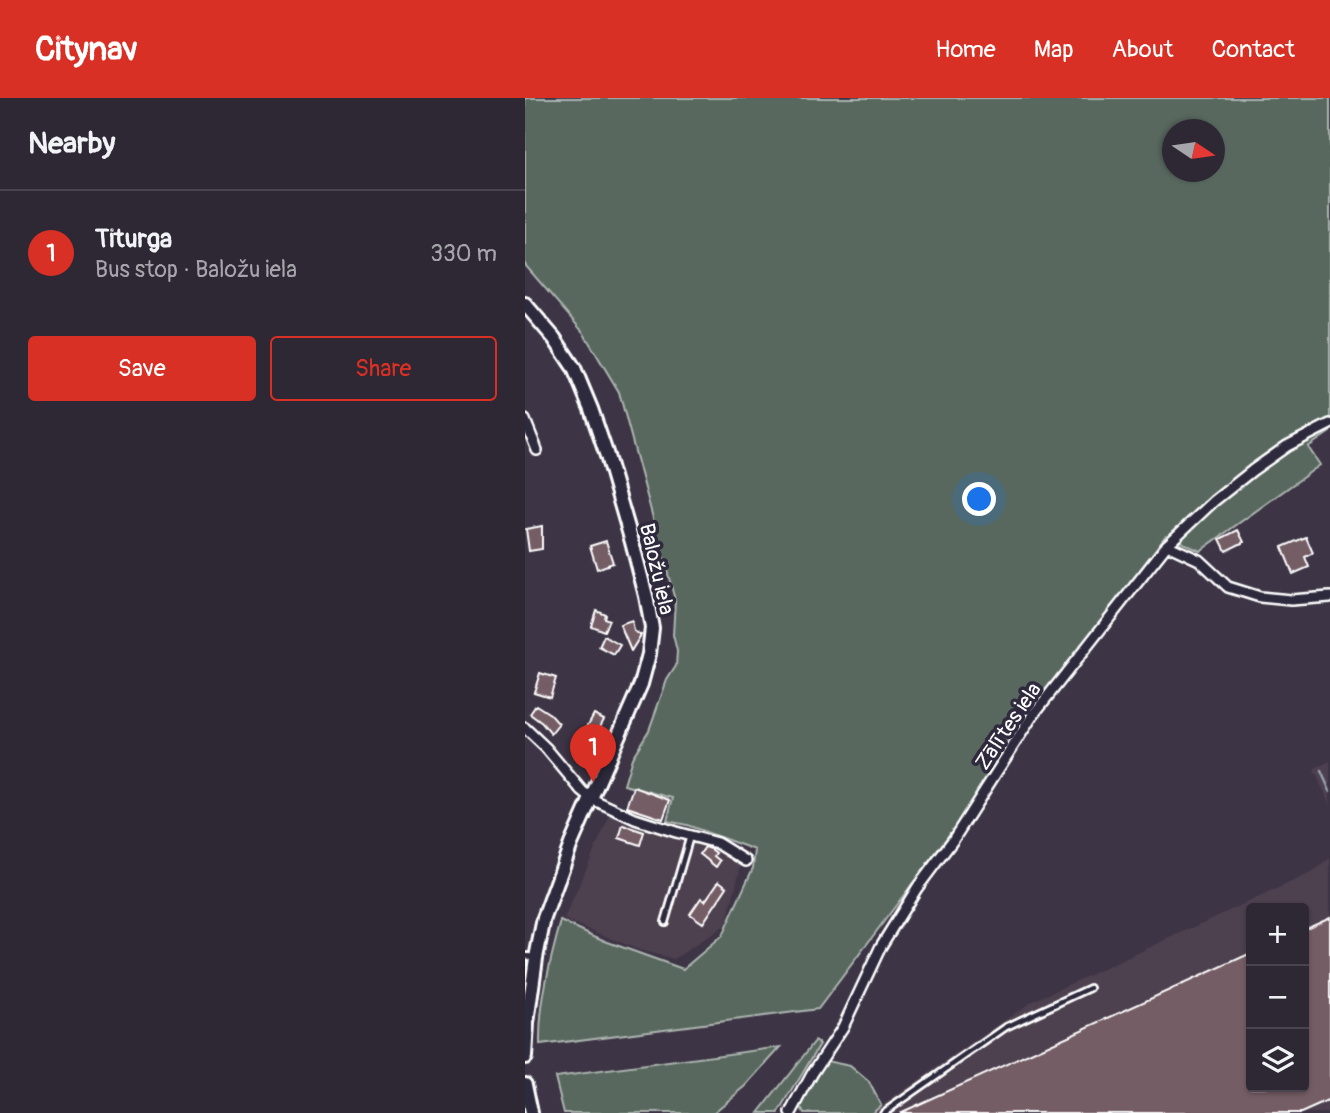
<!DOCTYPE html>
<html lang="en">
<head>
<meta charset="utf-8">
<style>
  :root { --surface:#2e2734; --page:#3a3340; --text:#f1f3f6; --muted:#a7a5ac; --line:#49444f; --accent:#d93025 }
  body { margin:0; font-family:Pangolin,sans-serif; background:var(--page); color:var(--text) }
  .controls { position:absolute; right:21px; bottom:21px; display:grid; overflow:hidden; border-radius:7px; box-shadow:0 2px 5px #0004 }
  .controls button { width:63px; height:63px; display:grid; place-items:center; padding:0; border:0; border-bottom:2px solid var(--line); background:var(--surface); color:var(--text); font:35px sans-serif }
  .compass { position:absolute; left:637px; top:21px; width:63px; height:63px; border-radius:50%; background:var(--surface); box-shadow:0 2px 5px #0004; rotate:103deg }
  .you { position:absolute; left:455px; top:402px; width:24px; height:24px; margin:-18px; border:5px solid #fff; border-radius:50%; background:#1a73e8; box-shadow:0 0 0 10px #1a73e833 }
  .badge { display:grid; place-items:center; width:46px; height:46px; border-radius:50%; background:var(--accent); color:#fff; font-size:23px; font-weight:700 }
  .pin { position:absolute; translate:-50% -58px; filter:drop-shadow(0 2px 4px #0008) }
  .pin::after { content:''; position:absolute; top:37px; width:24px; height:21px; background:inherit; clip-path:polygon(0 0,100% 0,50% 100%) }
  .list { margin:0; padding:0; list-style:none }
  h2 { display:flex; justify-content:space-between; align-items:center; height:91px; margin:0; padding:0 28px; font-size:30px }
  h2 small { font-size:23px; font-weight:400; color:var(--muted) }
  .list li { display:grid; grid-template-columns:46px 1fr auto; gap:21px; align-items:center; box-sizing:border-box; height:126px; padding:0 28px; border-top:2px solid var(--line) }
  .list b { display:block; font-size:26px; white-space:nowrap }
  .list p { margin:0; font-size:23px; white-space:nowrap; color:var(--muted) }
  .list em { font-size:23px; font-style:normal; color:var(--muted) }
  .actions { display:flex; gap:14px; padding:21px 28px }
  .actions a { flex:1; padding:16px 0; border:2px solid var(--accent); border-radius:7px; text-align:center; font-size:24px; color:var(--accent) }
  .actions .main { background:var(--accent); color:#fff }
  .icon { flex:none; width:38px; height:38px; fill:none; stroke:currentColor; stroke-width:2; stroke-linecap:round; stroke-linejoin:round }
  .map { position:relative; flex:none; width:805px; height:1015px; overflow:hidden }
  header { display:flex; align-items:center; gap:42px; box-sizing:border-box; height:98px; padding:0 35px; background:var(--accent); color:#fff }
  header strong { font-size:33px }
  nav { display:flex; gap:38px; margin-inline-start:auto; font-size:24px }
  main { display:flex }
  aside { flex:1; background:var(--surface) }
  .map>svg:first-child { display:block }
  .built { fill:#4e404f; fill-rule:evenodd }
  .green { fill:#58685f; stroke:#acb4af; stroke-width:2; fill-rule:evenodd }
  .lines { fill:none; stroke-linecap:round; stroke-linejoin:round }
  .stream { stroke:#96a0af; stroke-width:2.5 }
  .building { fill:#745d65; stroke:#fff; stroke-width:2 }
  .service-casing { stroke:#fff; stroke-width:10 }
  .minor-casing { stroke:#fff; stroke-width:14 }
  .secondary-casing { stroke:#fff; stroke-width:18 }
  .service { stroke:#2f2a3d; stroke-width:4.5 }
  .minor { stroke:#2f2a3d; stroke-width:9 }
  .secondary { stroke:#2f2a3d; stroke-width:12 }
  .labels { text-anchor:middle; stroke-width:7; stroke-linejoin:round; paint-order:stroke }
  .street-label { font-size:21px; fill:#fff; stroke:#2f2a3d }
</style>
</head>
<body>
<header>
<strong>Citynav</strong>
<nav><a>Home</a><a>Map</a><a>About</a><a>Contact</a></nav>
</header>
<main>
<aside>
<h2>Nearby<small></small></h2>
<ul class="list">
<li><span class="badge">1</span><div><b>Titurga</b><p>Bus stop · Baložu iela</p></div><em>330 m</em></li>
</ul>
<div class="actions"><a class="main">Save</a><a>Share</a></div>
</aside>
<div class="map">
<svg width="805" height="1015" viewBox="0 0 805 1015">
  <rect width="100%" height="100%" fill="#3d3445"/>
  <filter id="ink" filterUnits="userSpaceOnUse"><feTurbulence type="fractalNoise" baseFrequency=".0143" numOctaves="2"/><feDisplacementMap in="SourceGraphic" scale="14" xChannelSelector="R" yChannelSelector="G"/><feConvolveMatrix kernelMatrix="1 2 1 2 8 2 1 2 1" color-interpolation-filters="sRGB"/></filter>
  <g filter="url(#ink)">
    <!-- built -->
    <g class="built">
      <polygon points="805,663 805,707 789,672"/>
      <polygon points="85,717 132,732 188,746 216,767 201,827 149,861 114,852 39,821"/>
      <path d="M805,760V1015H346L506,904L788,774ZM726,810H779V989H726Z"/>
    </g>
    <!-- green -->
    <g class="green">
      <path d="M0,0H805V334L783,349L795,367L675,453L641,437L589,507L532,577L448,705L293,911L15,947C14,907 25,862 36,823L80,843L158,871L197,838L228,770L230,752L162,727L142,723L148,700L99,687L107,660L124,632L142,582L151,568L152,553L148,537L150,502L94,294L58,234L0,167ZM648,32H690V74H648Z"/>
      <polygon points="290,943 295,946 254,1015 234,1015"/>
      <polygon points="256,949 221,988 188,1015 39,1015 30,979"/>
      <polygon points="301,963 325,968 344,984 356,1007 346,1015 279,1015 276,1009"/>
    </g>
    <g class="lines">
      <!-- stream -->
      <polyline class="stream" points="796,673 805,693"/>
    </g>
    <!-- building -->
    <g class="building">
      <polygon points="17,428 17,451 4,453 1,431"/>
      <polygon points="713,432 719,444 701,453 695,441"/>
      <polygon points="781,439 788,455 780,459 784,469 768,476 757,449"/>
      <polygon points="81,443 88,465 72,471 65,448"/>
      <polygon points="71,512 80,516 79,520 84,522 79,533 66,528"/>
      <polygon points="107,523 109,533 116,537 106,553 95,527"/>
      <polygon points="79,538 95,547 89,557 74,549"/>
      <polygon points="15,575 31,580 25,599 9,594"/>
      <polygon points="11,607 25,616 34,626 26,636 17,625 5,616"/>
      <polygon points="69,616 79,621 61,655 51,649"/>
      <polygon points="109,689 145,702 138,721 102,709"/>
      <polygon points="98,727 119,734 115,747 94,740"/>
      <polygon points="180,749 186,751 191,755 189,758 195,763 191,769 175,756"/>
      <polygon points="194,783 202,789 178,825 165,816 176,800 180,803"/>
      <polygon points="805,819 805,1002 776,1015 374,1015 726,855 726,989 779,989 779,831"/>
    </g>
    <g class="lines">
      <defs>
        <g id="service">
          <polyline points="140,824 165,738"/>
          <polyline points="0,858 10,859"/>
          <polyline points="358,1015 481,929 565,890"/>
        </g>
        <g id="minor">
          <polyline points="0,322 12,352"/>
          <polyline points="642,447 674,462 703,489 735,499 766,502 805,499"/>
          <polyline points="0,630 21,650 57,693 67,701 110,721 151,734 192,745 221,763"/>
          <polyline points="266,1015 287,976 318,929 356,848 392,790 428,742 508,617 642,447 689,403 728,372 762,348 805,326"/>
        </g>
        <g id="secondary">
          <polyline points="0,206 29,240 49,270 66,311 82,358 107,444 121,498 127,530 124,556 116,586 46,746 19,820 11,860 2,925 0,959"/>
          <polyline points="0,986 6,1015"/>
        </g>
      </defs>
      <!-- service casing -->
      <use href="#service" class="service-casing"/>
      <!-- minor casing -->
      <use href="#minor" class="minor-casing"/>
      <!-- secondary casing -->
      <use href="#secondary" class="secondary-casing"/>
      <!-- service -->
      <use href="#service" class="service"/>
      <!-- minor -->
      <use href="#minor" class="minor"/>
      <!-- secondary -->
      <use href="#secondary" class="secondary"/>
    </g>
  </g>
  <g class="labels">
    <!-- street labels -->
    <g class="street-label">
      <text transform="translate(132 471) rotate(77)" y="7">Baložu iela</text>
      <text transform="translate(483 628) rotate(-56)" y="7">Zālītes iela</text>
    </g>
  </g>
</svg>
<div class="controls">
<button>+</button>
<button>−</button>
<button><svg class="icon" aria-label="layers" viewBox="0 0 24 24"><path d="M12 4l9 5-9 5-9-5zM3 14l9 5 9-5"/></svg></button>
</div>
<svg class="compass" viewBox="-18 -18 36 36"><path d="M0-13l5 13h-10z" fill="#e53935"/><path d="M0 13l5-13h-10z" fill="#a7a5ac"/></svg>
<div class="you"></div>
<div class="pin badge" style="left:68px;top:684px">1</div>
</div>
</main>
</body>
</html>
